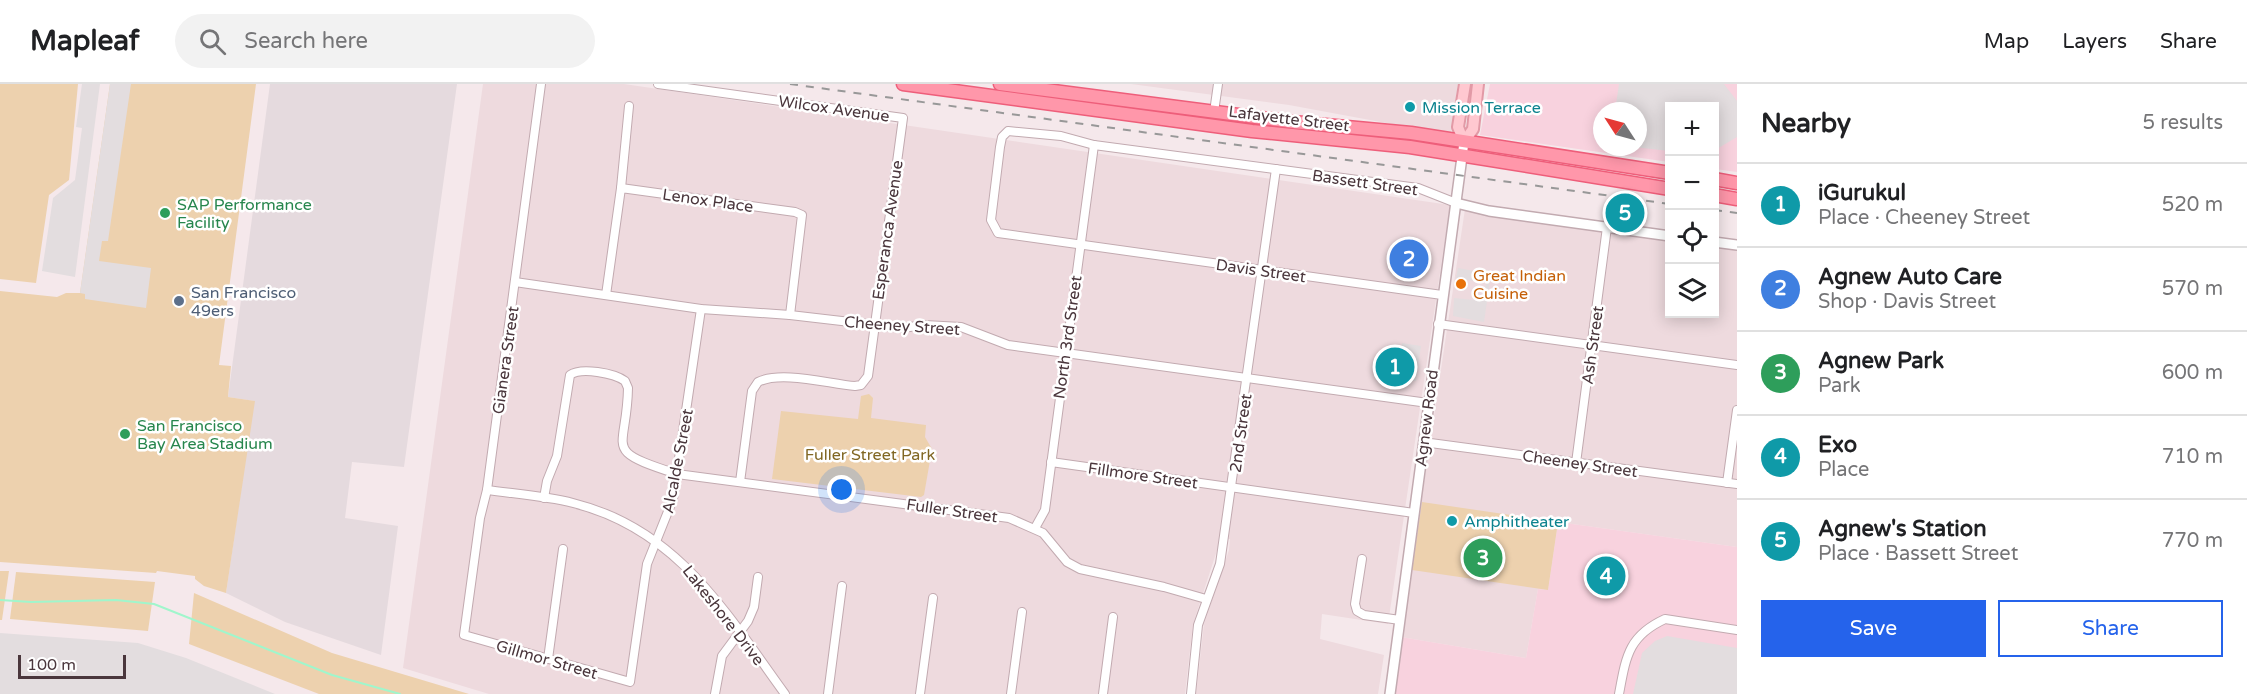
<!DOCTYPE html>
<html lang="en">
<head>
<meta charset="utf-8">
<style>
  :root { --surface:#fff; --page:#f2f2f2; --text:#202124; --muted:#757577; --line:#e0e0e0; --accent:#2563eb }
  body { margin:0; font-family:"Varela Round",sans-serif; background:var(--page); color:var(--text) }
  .controls { position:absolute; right:18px; top:18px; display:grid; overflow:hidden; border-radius:0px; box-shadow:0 3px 15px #0003 }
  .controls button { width:54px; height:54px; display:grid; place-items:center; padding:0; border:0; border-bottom:2px solid var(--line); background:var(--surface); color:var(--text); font:30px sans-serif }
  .compass { position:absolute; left:1593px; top:18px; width:54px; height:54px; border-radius:50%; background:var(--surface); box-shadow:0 3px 15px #0003; rotate:306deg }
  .scale { position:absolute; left:18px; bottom:15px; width:108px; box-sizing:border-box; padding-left:6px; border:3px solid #4a363c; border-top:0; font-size:16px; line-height:21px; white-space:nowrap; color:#4a363c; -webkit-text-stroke:4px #fff; paint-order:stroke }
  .you { position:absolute; left:842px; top:406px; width:21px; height:21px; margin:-15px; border:4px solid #fff; border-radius:50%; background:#1a73e8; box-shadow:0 0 0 9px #1a73e833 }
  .badge { display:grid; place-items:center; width:39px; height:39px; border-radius:50%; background:var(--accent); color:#fff; font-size:20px; font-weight:700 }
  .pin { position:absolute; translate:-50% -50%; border:3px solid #fff; box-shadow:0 2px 6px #0006 }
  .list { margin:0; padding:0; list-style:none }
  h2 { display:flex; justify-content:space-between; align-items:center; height:78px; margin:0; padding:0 24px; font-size:26px }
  h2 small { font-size:20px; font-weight:400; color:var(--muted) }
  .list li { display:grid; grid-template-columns:39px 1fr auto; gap:18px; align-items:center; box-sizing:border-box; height:84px; padding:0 24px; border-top:2px solid var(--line) }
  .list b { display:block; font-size:22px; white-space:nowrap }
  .list p { margin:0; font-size:20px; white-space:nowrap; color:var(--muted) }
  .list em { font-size:20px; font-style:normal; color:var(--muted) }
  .actions { display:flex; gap:12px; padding:18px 24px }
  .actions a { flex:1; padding:14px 0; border:2px solid var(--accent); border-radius:0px; text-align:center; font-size:21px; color:var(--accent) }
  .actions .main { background:var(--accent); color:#fff }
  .icon { flex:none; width:33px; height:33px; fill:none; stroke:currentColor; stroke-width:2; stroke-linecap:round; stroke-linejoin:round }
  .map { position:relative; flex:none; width:1737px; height:610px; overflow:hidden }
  header { display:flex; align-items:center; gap:36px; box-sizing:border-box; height:84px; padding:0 30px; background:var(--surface); border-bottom:2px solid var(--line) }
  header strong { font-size:28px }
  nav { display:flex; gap:33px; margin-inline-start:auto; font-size:21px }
  .search { width:420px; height:54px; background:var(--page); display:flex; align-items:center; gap:15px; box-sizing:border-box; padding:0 21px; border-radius:33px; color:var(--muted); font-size:22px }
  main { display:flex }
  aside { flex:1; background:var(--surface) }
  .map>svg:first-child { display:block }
  .residential { fill:#eedade }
  .commercial { fill:#f8d2de; fill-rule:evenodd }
  .industrial { fill:#e5dade }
  .green { fill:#edd1ae }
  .parking { fill:#e3dddf }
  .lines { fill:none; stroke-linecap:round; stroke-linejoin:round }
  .stream { stroke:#a0f6cc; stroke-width:2 }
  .minor-casing { stroke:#c2aab0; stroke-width:10 }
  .tertiary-casing { stroke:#c2aab0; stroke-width:12 }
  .secondary-casing { stroke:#e29aa6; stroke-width:14 }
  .primary-casing { stroke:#ee5e7a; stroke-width:15 }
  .minor { stroke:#fff; stroke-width:8 }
  .tertiary { stroke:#fff; stroke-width:9 }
  .secondary { stroke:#ffc8d0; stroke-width:10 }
  .primary { stroke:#ff97aa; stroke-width:12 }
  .rail { stroke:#989898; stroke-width:2; stroke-dasharray:8 8; stroke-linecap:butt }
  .culture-dot { fill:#0f9aa8; stroke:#fff; stroke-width:2 }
  .leisure-dot { fill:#2e9e5b; stroke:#fff; stroke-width:2 }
  .food-dot { fill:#e8710a; stroke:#fff; stroke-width:2 }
  .service-dot { fill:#5c6f8a; stroke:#fff; stroke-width:2 }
  .labels { text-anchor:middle; stroke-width:5; stroke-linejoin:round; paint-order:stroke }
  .culture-label { font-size:16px; fill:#0d838f; stroke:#fff; text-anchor:start }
  .street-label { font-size:16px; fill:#4a363c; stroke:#fff }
  .leisure-label { font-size:16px; fill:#27864d; stroke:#fff; text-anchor:start }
  .food-label { font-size:16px; fill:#c56008; stroke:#fff; text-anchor:start }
  .service-label { font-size:16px; fill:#4e5e75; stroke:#fff; text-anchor:start }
  .park-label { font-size:16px; fill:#816723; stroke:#fff }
</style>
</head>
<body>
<header>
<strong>Mapleaf</strong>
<div class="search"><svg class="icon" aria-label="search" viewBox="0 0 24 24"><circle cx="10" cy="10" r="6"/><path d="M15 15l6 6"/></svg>Search here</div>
<nav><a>Map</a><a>Layers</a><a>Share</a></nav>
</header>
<main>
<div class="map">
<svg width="1737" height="610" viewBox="0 0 1737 610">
  <rect width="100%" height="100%" fill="#f5e8eb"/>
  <!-- residential -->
  <g class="residential">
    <polygon points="483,0 624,0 1450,121 1388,540 1322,530 1320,555 1384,571 1378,610 1196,610 1204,540 1229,466 1230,455 1221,454 1193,540 1185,610 489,610 403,584"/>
    <polygon points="1131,0 1458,0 1451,51 1289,21"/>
    <polygon points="1465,125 1669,152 1670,230 1714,230 1715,158 1737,161 1737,463 1558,438 1548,506 1538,505 1526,574 1401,553"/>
  </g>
  <!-- commercial -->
  <g class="commercial">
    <path d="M1490,0H1737V88L1715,85L1714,22H1670L1669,78L1480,51ZM1602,27H1638V63H1602Z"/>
    <polygon points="1558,438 1737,463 1737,610 1395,610 1401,553 1526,574 1538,505 1548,506"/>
  </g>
  <!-- industrial -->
  <polygon class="industrial" points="270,0 457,0 404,383 352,378 345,434 398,442 381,571 285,538 226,509 254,317 228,313"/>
  <!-- green -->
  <g class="green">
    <polygon points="0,0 78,0 69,96 49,111 36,199 0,195"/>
    <polygon points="110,0 256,0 219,281 231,282 228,313 255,317 226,509 204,502 195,495 195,492 157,487 156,489 0,478 0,207 57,213 66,209 80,209"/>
    <polygon points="869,310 873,314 871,334 926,341 925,353 932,365 924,411 921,413 772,395 781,327 858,335 861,312"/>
    <polygon points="1422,418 1558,438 1548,506 1412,486"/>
    <polygon points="0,487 9,487 2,536 0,536"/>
    <polygon points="16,488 155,498 148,547 10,535"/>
    <polygon points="194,509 332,569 469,610 319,610 189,560"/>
  </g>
  <!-- parking -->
  <g class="parking">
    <polygon points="82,0 100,0 75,193 42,187 53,114 75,96 82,44 76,43"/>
    <polygon points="110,0 131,0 108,157 102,157 99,177 151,184 146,224 85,215 85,210 80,209"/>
    <polygon points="1619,0 1724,0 1737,17 1737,53 1715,66 1714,22 1670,22 1669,67 1634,63 1638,63 1638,27 1615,27"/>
    <polygon points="1458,184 1491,190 1484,238 1453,232 1454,214 1484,217 1486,199 1456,194"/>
    <polygon points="1402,259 1421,262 1416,297 1400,294 1404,268 1401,267"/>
    <polygon points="0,549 138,559 186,574 275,610 0,610"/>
    <polygon points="1667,552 1737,564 1737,610 1633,610 1642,569 1655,557"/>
  </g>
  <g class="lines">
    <!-- stream -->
    <polyline class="stream" points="0,516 31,518 116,516 154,520 332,591 400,610"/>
    <defs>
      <g id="minor">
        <polyline points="541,0 487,406 480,434 464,551 630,598 647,480 673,415 701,225"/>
        <path d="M658,0L903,34L868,292L861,301L855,302C829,300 781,286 758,298L752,307L740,398"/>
        <polyline points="1214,28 1218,0"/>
        <polyline points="621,104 629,22"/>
        <polyline points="515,198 701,225 790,231 902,244 925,241 961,243 1008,261 1428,319"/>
        <polyline points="606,211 621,104 795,128 802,131 790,231"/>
        <polyline points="1442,211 998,149 991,136 1000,63 1002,53 1008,47 1061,52 1094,61 1418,104 1456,119"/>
        <polyline points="1438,240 1737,281"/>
        <polyline points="1423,358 1737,400"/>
        <polyline points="1051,378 1414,429"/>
        <polyline points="1576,379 1607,143"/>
        <polyline points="1727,399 1737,326"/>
        <path d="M487,406C516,410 546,412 573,419C678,445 726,529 785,610"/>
        <path d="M544,414L547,397L557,372L570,291C581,283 614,289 625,297L628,304C627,368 600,365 677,390L1009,434L1043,449L1067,478L1080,485L1164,503L1206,515"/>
        <polyline points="1035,444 1045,426 1094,61"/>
        <polyline points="1362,475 1355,520 1357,527 1364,531 1400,536"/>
        <polyline points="548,575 563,465"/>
        <polyline points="715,610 722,572 748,537 754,523 758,493"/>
        <polyline points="828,610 842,502"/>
        <polyline points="920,610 933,514"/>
        <polyline points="1011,610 1022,528"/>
        <polyline points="1103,610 1113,533"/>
        <polyline points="1191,610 1198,541 1220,480 1276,85"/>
        <path d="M1619,610C1626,573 1628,552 1665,535L1737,546"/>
      </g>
      <g id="tertiary">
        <polyline points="1456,119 1489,127 1670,152"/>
        <polyline points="1714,158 1737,161"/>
        <polyline points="1390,610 1464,58"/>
      </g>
      <g id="secondary">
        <polyline points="1464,58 1473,45 1478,0"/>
        <polyline points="1464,58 1458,43 1465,0"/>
      </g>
      <g id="primary">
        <polyline points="903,0 1252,47 1410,63 1670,105"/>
        <polyline points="1000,0 1293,38 1411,49 1670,89"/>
        <polyline points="1714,95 1737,99"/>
        <polyline points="1714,111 1737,115"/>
      </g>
    </defs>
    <!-- minor casing -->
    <use href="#minor" class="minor-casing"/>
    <!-- tertiary casing -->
    <use href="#tertiary" class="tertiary-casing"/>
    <!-- secondary casing -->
    <use href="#secondary" class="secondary-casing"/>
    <!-- primary casing -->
    <use href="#primary" class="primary-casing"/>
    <!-- minor -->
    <use href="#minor" class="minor"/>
    <!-- tertiary -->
    <use href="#tertiary" class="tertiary"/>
    <!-- secondary -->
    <use href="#secondary" class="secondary"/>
    <!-- primary -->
    <use href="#primary" class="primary"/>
    <!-- rail -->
    <g class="rail">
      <polyline points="790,0 1670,120"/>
      <polyline points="1714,126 1737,129"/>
    </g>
  </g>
  <!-- markers -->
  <g class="culture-dot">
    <circle cx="1410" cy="23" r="6"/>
    <circle cx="1452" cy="437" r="6"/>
  </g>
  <g class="leisure-dot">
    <circle cx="165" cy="129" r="6"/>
    <circle cx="125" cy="350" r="6"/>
  </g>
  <circle class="food-dot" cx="1461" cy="200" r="6"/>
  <circle class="service-dot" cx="179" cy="217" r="6"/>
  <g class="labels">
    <!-- culture labels -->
    <g class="culture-label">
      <text x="1422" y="29">Mission Terrace</text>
      <text x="1464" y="443">Amphitheater</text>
    </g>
    <!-- street labels -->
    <g class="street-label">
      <text transform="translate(834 24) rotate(8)" y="6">Wilcox Avenue</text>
      <text transform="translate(1289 34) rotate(7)" y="6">Lafayette Street</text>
      <text transform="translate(1365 98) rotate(8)" y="6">Bassett Street</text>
      <text transform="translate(708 116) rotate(8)" y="6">Lenox Place</text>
      <text transform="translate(887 146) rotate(-82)" y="6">Esperanca Avenue</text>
      <text transform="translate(1261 186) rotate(8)" y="6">Davis Street</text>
      <text transform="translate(902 241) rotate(4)" y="6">Cheeney Street</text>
      <text transform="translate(1067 253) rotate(-82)" y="6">North 3rd Street</text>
      <text transform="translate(1592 261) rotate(-82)" y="6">Ash Street</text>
      <text transform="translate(505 276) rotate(-82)" y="6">Gianera Street</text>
      <text transform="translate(1426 334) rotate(-83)" y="6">Agnew Road</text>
      <text transform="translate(1240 349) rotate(-82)" y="6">2nd Street</text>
      <text transform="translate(677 377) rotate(-79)" y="6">Alcalde Street</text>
      <text transform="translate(1580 379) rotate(8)" y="6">Cheeney Street</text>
      <text transform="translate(1143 391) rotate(8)" y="6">Fillmore Street</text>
      <text transform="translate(952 426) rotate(8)" y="6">Fuller Street</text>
      <text transform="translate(724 531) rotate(52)" y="6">Lakeshore Drive</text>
      <text transform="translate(547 575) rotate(16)" y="6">Gillmor Street</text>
    </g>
    <!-- leisure labels -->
    <g class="leisure-label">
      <text x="177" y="126">SAP Performance<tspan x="177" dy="18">Facility</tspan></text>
      <text x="137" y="347">San Francisco<tspan x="137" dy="18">Bay Area Stadium</tspan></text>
    </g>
    <!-- food labels -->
    <g class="food-label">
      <text x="1473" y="197">Great Indian<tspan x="1473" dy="18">Cuisine</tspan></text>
    </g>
    <!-- service labels -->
    <g class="service-label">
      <text x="191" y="214">San Francisco<tspan x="191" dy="18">49ers</tspan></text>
    </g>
    <!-- park labels -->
    <g class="park-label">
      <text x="870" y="376">Fuller Street Park</text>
    </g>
  </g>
</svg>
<div class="controls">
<button>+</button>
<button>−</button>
<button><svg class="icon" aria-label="locate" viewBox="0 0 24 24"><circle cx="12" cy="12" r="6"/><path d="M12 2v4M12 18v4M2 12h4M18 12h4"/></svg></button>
<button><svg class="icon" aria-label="layers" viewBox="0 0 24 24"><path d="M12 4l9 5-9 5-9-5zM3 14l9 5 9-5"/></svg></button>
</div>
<svg class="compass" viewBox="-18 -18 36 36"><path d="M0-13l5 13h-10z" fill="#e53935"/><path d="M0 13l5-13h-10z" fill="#757577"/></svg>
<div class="scale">100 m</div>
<div class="you"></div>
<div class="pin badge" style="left:1395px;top:283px;background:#0f9aa8">1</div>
<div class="pin badge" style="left:1409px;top:175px;background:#3f7fe0">2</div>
<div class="pin badge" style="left:1483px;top:474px;background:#2e9e5b">3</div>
<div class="pin badge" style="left:1606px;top:492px;background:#0f9aa8">4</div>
<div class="pin badge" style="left:1625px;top:129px;background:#0f9aa8">5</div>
</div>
<aside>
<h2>Nearby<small>5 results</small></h2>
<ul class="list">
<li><span class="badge" style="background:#0f9aa8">1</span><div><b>iGurukul</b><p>Place · Cheeney Street</p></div><em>520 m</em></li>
<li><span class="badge" style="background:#3f7fe0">2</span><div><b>Agnew Auto Care</b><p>Shop · Davis Street</p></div><em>570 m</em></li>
<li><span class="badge" style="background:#2e9e5b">3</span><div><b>Agnew Park</b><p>Park</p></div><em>600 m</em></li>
<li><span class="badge" style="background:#0f9aa8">4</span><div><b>Exo</b><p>Place</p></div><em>710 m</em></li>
<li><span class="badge" style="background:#0f9aa8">5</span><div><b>Agnew's Station</b><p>Place · Bassett Street</p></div><em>770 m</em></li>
</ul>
<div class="actions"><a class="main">Save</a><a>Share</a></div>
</aside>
</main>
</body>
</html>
